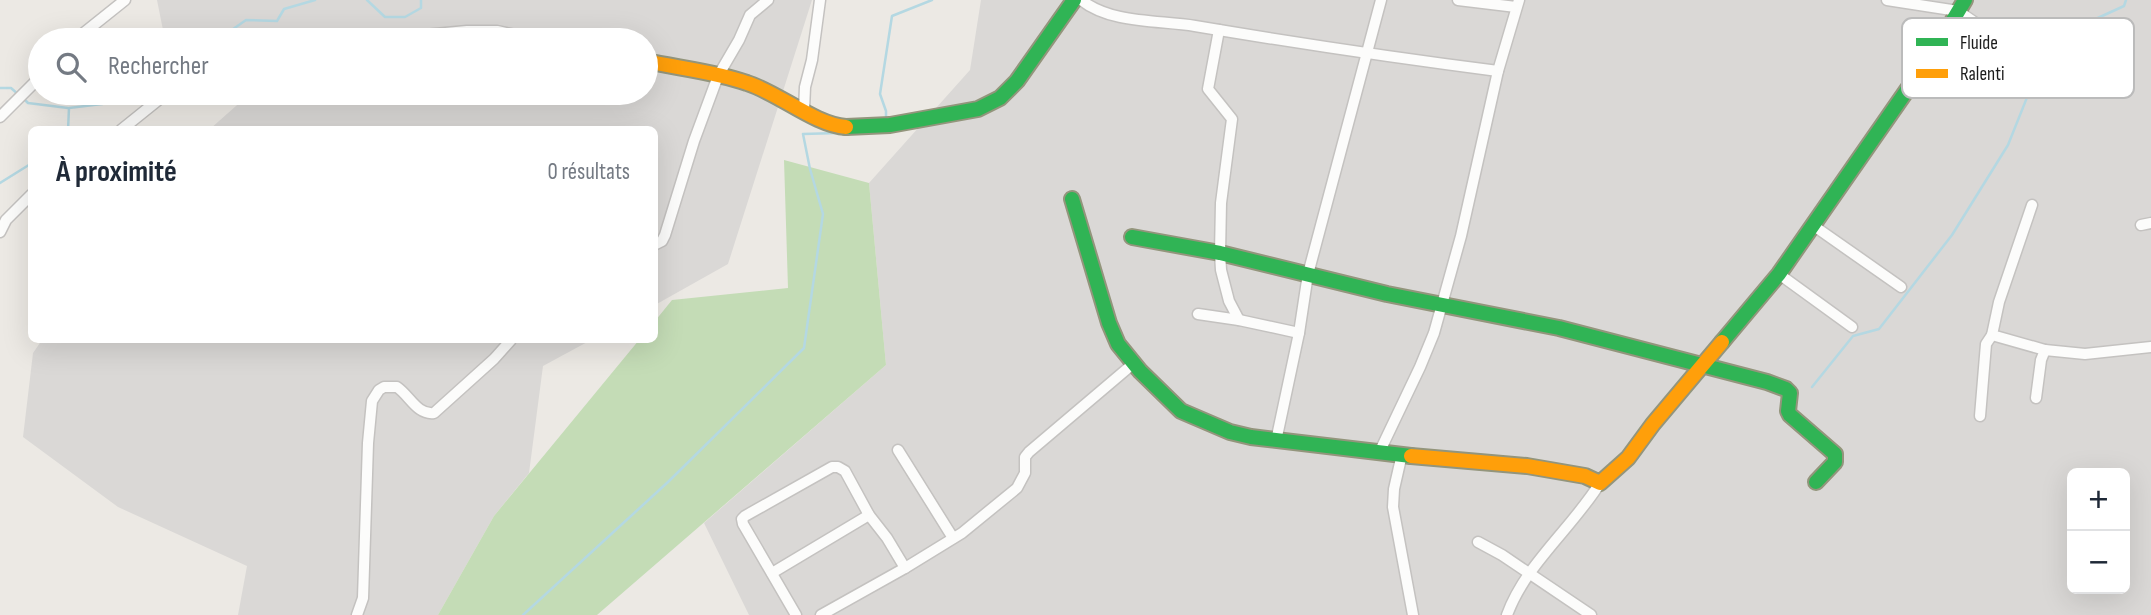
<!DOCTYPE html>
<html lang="fr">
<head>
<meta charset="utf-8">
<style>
  :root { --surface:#fff; --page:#f2f2f3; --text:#1f2937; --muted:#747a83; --line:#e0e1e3 }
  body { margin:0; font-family:"Sofia Sans Condensed",sans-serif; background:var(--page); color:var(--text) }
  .controls { position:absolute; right:21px; bottom:21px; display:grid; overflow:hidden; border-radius:10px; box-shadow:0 7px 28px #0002 }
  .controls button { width:63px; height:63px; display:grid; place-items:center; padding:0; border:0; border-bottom:2px solid var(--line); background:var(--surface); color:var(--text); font:35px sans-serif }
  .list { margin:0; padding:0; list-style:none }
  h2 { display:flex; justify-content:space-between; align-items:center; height:91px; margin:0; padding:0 28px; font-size:30px }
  h2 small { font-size:23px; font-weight:400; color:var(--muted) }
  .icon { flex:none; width:38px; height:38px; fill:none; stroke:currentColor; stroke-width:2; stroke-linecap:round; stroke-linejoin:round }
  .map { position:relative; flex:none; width:2151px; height:615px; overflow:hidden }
  .search { position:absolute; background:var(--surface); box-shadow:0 7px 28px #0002; left:28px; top:28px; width:630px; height:77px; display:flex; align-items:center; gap:18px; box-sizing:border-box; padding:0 24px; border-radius:38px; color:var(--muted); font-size:26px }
  .panel { position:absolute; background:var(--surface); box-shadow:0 7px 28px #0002; left:28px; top:126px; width:630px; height:217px; border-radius:10px }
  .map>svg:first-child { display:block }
  .residential { fill:#dad8d6; fill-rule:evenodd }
  .forest { fill:#c4dcb6 }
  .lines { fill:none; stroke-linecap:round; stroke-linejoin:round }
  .stream { stroke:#b4d8e2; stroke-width:2.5 }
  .street-casing { stroke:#c4c2c0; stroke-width:13 }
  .fast-casing { stroke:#93957c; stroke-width:18 }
  .slow-casing { stroke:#93957c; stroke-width:18 }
  .street { stroke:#fcfcfb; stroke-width:10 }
  .fast { stroke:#30b455; stroke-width:14 }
  .slow { stroke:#ff9f0a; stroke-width:14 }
  .key { fill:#fff; stroke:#bbb; stroke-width:2 }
  .key-label { font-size:19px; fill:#1c1c1c }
</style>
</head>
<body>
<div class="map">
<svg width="2151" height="615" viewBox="0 0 2151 615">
  <rect width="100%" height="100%" fill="#ece9e4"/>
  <!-- residential -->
  <g class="residential">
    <polygon points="157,0 812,0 728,264 655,305 654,130 210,129 245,98 239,93 646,93 646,40 175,40 163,30"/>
    <path d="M981,0H2151V615H749L704,523L886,365L869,183L970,70ZM2072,473H2125V589H2072Z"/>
    <polygon points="42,340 591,340 543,366 529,473 494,516 438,615 238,615 247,566 118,507 23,437 33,353"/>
  </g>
  <!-- forest -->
  <polygon class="forest" points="784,160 869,183 886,365 597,615 438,615 494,516 639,340 654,340 655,321 672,300 788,288"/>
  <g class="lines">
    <!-- stream -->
    <g class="stream">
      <polyline points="367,0 385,17 405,17 421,8 421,0"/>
      <polyline points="198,40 226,34 246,20 277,21 284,9 315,0"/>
      <polyline points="0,88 11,88 19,95"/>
      <polyline points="24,99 28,103 68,108"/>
      <polyline points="886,120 886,111 880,94 892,16 932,0"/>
      <polyline points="68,130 69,108 102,104 129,93"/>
      <polyline points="0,183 32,163"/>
      <polyline points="1812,387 1853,336 1879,329 1952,235 2008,145 2036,75 2085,42 2089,22 2124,6 2126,0"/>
      <polyline points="523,615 668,482 804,348 823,214 810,169 803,134 838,133"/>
    </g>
    <defs>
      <g id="street">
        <path d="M1081,0C1112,24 1158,20 1195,26C1296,43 1396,58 1498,71"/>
        <polyline points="1458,0 1516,7"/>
        <polyline points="1887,0 1958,11 2002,41"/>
        <polyline points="1219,30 1208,89 1232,119 1221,203 1220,253 1221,270 1229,301 1239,320"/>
        <polyline points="75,40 125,0"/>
        <polyline points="320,40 353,35 382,39 467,31 497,31 538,40"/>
        <path d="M476,93C498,98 516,100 537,93"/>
        <polyline points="804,110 805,87 812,60 820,0"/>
        <polyline points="0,117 40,77"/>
        <polyline points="121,130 167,93"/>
        <polyline points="2032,205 1999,302 1992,335 2045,350"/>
        <polyline points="2141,225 2151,223"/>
        <polyline points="1814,226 1901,287"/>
        <polyline points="0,232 6,220 32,194"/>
        <polyline points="654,245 662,241 665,235 694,141 718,76 739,40 750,15 768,0"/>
        <polyline points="1779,274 1852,327"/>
        <polyline points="1198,314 1239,320 1299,333"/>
        <polyline points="2036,398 2041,360 2045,350 2085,354 2151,347"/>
        <polyline points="1980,416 1986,344 1992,335"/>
        <polyline points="1276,441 1299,333 1308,274 1381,0"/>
        <polyline points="898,450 953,538"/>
        <polyline points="1379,453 1420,367 1434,333 1461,236 1498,71 1519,0"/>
        <polyline points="1402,454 1394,489 1393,507 1413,615"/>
        <polyline points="1478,542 1502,555 1591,615"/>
        <polyline points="772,573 869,515"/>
        <path d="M357,615L363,598L368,443L372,401L379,390L384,387H397C410,396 417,415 434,413L494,359L511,340"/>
        <polyline points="796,615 743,524 742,519 745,516 832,467 838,467 845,471 869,515 887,538 905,568"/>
        <polyline points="821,615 905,568 962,533 1017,488 1025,473 1025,457 1029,452 1134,363"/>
        <path d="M1507,615C1525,565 1572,528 1600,483"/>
      </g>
      <g id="fast">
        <polyline points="846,127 890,125 978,109 1000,98 1017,81 1074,0"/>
        <polyline points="1072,199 1109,323 1118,344 1140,371 1181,411 1230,432 1251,437 1411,456"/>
        <polyline points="1132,237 1220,253 1387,294 1559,328 1767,382 1786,389 1790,393 1788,411 1790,415 1835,454 1835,462 1816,482"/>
        <polyline points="1722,342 1779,274 1937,47 1965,0"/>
      </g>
      <g id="slow">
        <path d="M646,61C678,68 717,72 747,83C779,93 815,125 846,127"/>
        <polyline points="1411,456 1527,466 1585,476 1600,483 1628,458 1653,424 1722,342"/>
      </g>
    </defs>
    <!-- street casing -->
    <use href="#street" class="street-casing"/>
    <!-- fast casing -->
    <use href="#fast" class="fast-casing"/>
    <!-- slow casing -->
    <use href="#slow" class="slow-casing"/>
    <!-- street -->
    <use href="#street" class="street"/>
    <!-- fast -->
    <use href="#fast" class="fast"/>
    <!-- slow -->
    <use href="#slow" class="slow"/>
  </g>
  <!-- legend -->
  <rect x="1902" y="18" width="232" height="80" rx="10" class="key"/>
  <rect x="1916" y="38" width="32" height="8" fill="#30b455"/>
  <rect x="1916" y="69" width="32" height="9" fill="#ff9f0a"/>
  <g class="key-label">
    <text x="1960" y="49">Fluide</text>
    <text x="1960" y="80">Ralenti</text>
  </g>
</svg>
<div class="controls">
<button>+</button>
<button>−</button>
</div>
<div class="search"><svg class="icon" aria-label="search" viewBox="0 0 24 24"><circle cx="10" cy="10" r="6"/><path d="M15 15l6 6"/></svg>Rechercher</div>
<section class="panel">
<h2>À proximité<small>0 résultats</small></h2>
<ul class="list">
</ul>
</section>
</div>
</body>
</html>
